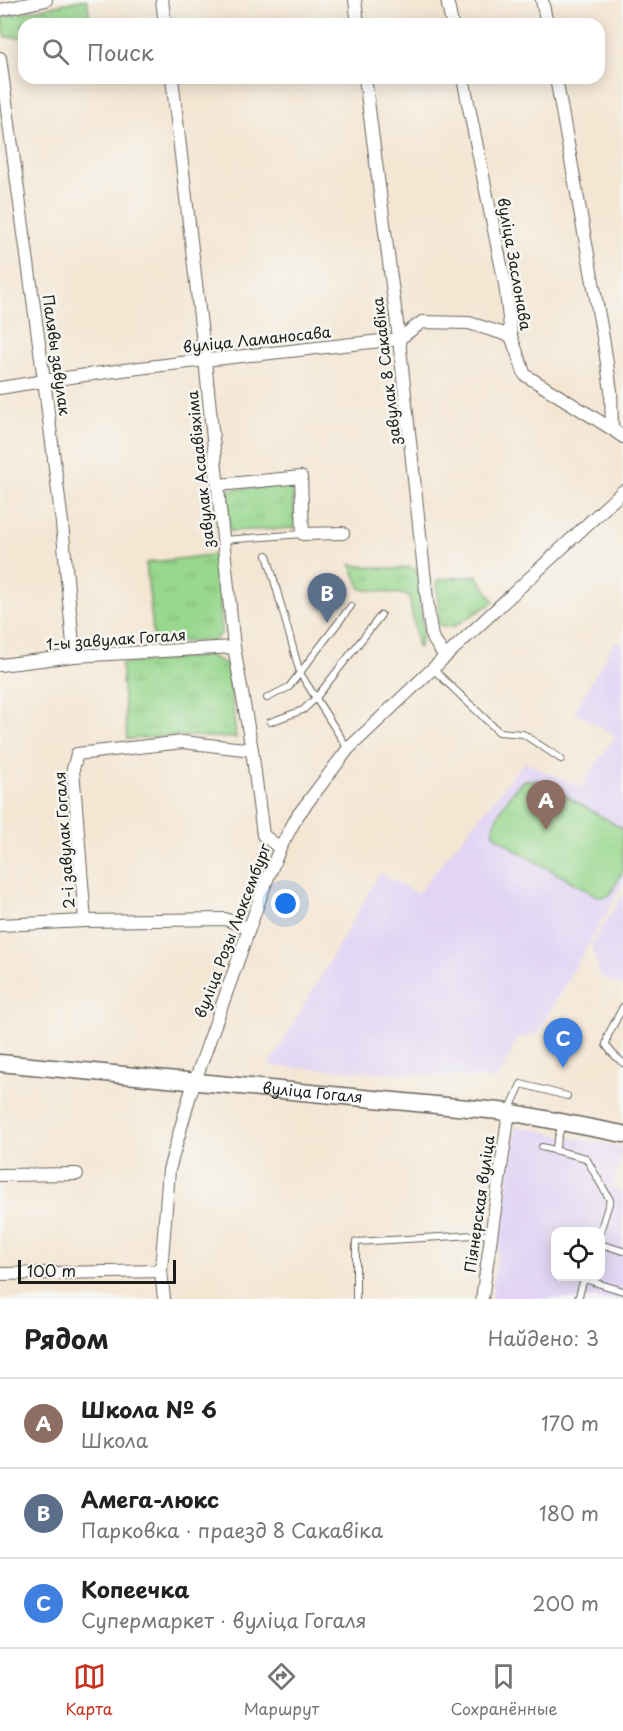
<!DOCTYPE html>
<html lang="ru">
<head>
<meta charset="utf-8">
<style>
  :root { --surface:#fff; --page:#f6f6f6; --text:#222; --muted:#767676; --line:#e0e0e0; --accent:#c8321e }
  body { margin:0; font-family:"Playpen Sans",sans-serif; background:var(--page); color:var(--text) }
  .controls { position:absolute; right:18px; bottom:18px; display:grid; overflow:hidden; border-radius:12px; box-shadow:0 3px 15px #0003 }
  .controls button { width:54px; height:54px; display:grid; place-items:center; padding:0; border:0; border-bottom:2px solid var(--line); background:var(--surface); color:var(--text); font:30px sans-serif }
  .scale { position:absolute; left:18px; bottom:15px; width:158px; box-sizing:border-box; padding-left:6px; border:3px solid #1c1c1c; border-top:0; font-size:16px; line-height:21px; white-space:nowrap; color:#1c1c1c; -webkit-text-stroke:4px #f6f6f2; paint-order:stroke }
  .you { position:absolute; left:286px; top:904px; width:21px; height:21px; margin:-15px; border:4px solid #fff; border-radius:50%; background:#1a73e8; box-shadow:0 0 0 9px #1a73e833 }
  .badge { display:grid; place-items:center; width:39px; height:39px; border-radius:50%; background:var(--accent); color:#fff; font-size:20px; font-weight:700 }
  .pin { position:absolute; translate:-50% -50px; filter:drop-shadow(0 2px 3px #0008) }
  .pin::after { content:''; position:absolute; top:32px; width:21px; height:18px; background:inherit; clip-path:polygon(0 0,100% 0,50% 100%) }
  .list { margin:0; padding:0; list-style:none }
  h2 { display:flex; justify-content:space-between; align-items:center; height:78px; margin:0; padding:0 24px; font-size:26px }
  h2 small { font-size:20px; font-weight:400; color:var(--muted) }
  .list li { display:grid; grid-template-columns:39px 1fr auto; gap:18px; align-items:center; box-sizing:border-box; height:90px; padding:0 24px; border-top:2px solid var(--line) }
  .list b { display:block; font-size:22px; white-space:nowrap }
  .list p { margin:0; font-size:20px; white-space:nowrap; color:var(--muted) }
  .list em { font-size:20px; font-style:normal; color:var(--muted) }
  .icon { flex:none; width:33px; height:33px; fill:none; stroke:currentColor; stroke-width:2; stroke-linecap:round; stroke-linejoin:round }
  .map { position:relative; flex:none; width:623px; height:1299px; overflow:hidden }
  .search { position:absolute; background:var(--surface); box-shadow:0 3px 15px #0003; left:18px; right:18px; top:18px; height:66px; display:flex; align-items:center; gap:15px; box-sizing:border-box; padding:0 21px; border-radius:18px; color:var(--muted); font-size:22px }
  .sheet { height:348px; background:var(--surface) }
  nav { display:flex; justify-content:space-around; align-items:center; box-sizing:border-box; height:84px; border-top:2px solid var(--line); background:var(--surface); font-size:16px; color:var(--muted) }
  nav a { display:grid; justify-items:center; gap:3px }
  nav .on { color:var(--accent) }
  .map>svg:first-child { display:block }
  .built { fill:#e1d4f4; fill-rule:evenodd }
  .grass { fill:url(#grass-tufts); stroke:#5a7a54; stroke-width:1.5 }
  .park { fill:#98d78d; stroke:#5a7a54; stroke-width:1.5 }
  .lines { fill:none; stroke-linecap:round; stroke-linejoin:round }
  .lane-casing { stroke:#68635c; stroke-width:8 }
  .street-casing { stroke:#68635c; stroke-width:14 }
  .secondary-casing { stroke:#68635c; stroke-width:19 }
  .lane { stroke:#fff; stroke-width:6 }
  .street { stroke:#fff; stroke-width:12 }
  .secondary { stroke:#fff; stroke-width:16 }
  .labels { text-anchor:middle; stroke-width:5; stroke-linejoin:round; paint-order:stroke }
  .street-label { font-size:15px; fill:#1c1c1c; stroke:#f6f6f2 }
</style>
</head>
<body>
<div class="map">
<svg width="623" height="1299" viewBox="0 0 623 1299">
  <defs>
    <pattern id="grass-tufts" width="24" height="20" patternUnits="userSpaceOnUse" patternTransform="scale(1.5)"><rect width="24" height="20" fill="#98d78d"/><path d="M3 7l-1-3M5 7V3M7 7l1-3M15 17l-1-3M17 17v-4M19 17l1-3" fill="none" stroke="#82b879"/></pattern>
  </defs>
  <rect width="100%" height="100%" fill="#f6f6f2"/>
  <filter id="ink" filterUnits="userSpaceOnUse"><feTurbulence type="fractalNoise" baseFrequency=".0167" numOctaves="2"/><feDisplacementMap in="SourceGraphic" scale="12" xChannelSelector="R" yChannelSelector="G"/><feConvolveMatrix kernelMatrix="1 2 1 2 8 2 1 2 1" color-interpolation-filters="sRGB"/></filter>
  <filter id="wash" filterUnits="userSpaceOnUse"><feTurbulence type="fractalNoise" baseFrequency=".008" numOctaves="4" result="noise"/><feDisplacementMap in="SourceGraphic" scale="24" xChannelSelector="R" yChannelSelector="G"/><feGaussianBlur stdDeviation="1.35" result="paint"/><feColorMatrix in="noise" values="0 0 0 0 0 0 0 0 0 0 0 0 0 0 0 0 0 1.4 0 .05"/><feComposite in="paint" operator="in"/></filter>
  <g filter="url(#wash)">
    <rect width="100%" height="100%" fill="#f4e6d3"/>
    <!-- built -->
    <g class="built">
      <polygon points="615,640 623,645 623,884 537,1034 518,1039 497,1079 269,1066 380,873 417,894 524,762 581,787 615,736 574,712"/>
      <polygon points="623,894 623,987 600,976 591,945"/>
      <path d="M516,1126L623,1148V1154L612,1188L623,1192V1299H491ZM556,1232H600V1276H556Z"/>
    </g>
    <!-- grass -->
    <g class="grass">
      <polygon points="81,0 87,0 91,24 24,24 24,37 5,37 2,17"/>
      <polygon points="292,484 295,528 230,531 227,490"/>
      <polygon points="217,554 222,632 214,641 154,642 146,563"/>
      <polygon points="351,565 393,569 409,567 417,570 423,634 418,649 409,595 361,589"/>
      <polygon points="477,575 494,602 451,628 439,625 437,580"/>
      <polygon points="210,656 228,665 236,738 180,736 127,739 121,664"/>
    </g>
    <!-- park -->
    <path class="park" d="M525,780H536L544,783L623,829V871L610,895L605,897L597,896L517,851L495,835C493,830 493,830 494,825C498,813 514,786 525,780Z"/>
  </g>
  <g filter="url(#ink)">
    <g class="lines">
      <defs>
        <g id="lane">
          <polyline points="223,540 303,534"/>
          <polyline points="267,555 300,673 348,749"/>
          <polyline points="433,669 499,732 523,734 561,759"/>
          <polyline points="267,698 289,687 351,606"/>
          <polyline points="270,722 303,710 316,698 381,615"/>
          <polyline points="623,1007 608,1035 606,1045 612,1053 623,1063"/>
          <polyline points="509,1111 521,1084 567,1096"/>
          <polyline points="542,1147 586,1158 610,1200 600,1232"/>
          <polyline points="555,1150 562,1123"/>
          <polyline points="600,1244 623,1251"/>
          <polyline points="585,1276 584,1279 623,1291"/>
          <polyline points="356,1299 356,1242 491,1234"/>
          <polyline points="578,1299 584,1279"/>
        </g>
        <g id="street">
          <polyline points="162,0 165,24"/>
          <polyline points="355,0 358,24"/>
          <polyline points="447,0 452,24"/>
          <polyline points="542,0 547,24"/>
          <polyline points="0,10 46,0"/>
          <polyline points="0,58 44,380 62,523 74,656"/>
          <polyline points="172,78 205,360 234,647 252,750 263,835 280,848"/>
          <polyline points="365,78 399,339 429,618 432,637 445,657"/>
          <polyline points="463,78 505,284 511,336 525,375 612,429 623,437"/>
          <polyline points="556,78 604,343 611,391 612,429"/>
          <path d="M0,388C132,366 266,354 399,339L422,322L469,323L511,336"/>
          <polyline points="218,485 301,477 303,534 343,533"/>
          <polyline points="0,665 74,656 234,647"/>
          <polyline points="85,921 73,769 77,754 183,742 252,750"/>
          <polyline points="0,925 85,921 225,919 249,928"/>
          <polyline points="0,1175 77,1174"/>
          <polyline points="0,1274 161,1271"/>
          <polyline points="164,1299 161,1271 169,1170 190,1095 264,887 280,848 298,815 348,749 445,657 623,491"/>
          <polyline points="482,1299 509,1112"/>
        </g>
        <g id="secondary">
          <path id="s1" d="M0,1063L509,1112L623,1134"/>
        </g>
      </defs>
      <!-- lane casing -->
      <use href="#lane" class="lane-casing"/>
      <!-- street casing -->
      <use href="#street" class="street-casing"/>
      <!-- secondary casing -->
      <use href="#secondary" class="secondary-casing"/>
      <!-- lane -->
      <use href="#lane" class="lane"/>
      <!-- street -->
      <use href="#street" class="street"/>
      <!-- secondary -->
      <use href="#secondary" class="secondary"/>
    </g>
  </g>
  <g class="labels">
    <!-- street labels -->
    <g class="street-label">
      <text transform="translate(514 264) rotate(80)" y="5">вуліца Заслонава</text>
      <text transform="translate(257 340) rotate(-6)" y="5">вуліца Ламаносава</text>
      <text transform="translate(56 355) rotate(82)" y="5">Палявы завулак</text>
      <text transform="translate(387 371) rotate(-97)" y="5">завулак 8 Сакавіка</text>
      <text transform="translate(201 469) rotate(-96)" y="5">завулак Асаавіяхіма</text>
      <text transform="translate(116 640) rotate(-4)" y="5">1-ы завулак Гогаля</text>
      <text transform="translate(65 840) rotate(-94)" y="5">2-і завулак Гогаля</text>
      <text transform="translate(233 931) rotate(-69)" y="5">вуліца Розы Люксембург</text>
      <text dy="5" stroke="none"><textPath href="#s1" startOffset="314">вуліца Гогаля</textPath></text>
      <text transform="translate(480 1204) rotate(-82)" y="5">Піянерская вуліца</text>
    </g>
  </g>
</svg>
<div class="controls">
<button><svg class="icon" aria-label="locate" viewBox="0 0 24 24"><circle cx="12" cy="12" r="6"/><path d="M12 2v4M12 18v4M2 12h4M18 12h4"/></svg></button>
</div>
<div class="scale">100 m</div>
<div class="you"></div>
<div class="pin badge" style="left:546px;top:830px;background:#8d6e63">A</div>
<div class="pin badge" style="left:327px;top:623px;background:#5c6f8a">B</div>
<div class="pin badge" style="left:563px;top:1068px;background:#3f7fe0">C</div>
<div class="search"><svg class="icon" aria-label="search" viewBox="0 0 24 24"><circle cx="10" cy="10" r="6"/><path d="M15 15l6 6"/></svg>Поиск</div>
</div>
<section class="sheet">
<h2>Рядом<small>Найдено: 3</small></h2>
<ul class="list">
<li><span class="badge" style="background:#8d6e63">A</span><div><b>Школа № 6</b><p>Школа</p></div><em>170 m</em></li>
<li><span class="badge" style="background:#5c6f8a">B</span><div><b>Амега-люкс</b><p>Парковка · праезд 8 Сакавіка</p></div><em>180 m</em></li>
<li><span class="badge" style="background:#3f7fe0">C</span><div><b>Копеечка</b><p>Супермаркет · вуліца Гогаля</p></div><em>200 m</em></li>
</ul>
</section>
<nav>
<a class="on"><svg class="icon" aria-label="map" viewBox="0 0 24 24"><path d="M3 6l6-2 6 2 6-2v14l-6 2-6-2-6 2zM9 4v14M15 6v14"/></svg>Карта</a>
<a><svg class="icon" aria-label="directions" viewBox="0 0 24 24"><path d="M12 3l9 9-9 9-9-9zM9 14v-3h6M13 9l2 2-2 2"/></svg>Маршрут</a>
<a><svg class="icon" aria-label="saved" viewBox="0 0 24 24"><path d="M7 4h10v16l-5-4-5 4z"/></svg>Сохранённые</a>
</nav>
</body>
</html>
